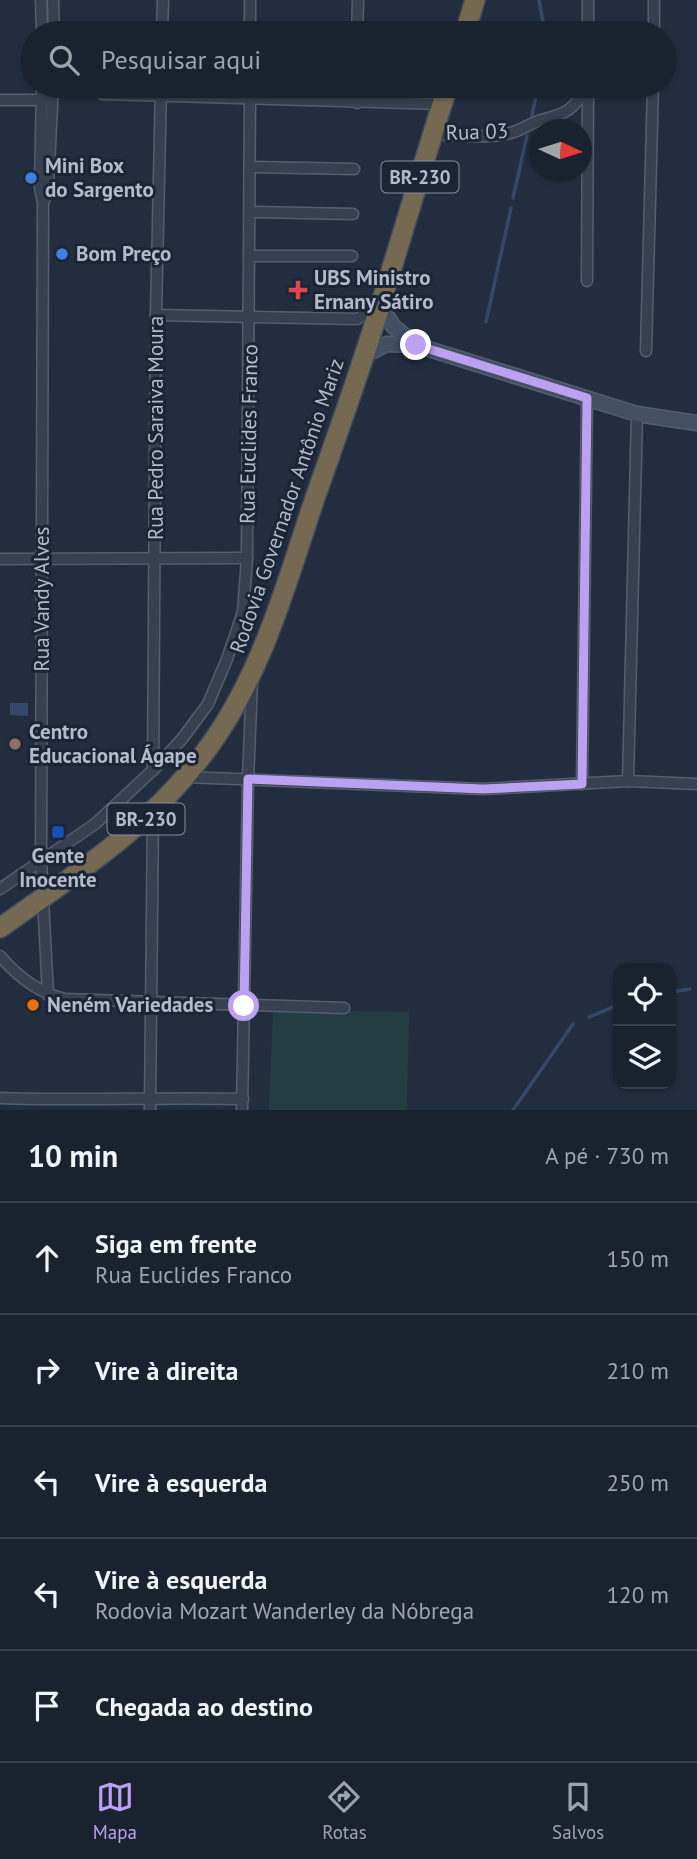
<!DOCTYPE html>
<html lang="pt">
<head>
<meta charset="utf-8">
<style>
  :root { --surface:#1a2230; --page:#272f3c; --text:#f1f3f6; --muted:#9fa4ab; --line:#383f4c; --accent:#bca0f2 }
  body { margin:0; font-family:"PT Sans",sans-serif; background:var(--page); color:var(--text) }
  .controls { position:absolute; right:21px; bottom:21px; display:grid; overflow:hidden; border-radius:14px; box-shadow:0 2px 5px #0004 }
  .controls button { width:63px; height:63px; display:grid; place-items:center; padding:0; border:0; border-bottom:2px solid var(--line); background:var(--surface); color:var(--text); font:35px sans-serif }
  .compass { position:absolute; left:529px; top:119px; width:63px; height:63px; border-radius:50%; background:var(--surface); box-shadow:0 2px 5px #0004; rotate:94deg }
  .stop { position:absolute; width:21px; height:21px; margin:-16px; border:5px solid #bca0f2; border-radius:50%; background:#fff }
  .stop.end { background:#bca0f2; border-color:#fff; box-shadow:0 2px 7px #0008 }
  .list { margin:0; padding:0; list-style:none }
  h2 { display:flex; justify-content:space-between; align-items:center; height:91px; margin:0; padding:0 28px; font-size:30px }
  h2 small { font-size:23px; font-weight:400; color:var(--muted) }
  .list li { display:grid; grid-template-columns:46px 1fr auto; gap:21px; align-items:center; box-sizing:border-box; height:112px; padding:0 28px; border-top:2px solid var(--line) }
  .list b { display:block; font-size:26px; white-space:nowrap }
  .list p { margin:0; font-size:23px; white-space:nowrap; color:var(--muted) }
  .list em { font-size:23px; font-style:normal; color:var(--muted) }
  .icon { flex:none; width:38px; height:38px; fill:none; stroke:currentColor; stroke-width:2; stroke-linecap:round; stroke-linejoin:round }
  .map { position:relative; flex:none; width:697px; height:1110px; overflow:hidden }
  .search { position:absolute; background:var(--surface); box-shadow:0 2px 5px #0004; left:21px; right:21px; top:21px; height:77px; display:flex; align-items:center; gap:18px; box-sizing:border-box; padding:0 24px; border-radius:38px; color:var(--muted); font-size:26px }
  .sheet { height:651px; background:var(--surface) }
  nav { display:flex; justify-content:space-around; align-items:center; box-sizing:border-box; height:98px; border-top:2px solid var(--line); background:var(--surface); font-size:19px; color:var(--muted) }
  nav a { display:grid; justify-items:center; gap:4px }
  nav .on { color:var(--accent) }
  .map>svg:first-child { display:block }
  .green { fill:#243d41 }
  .water { fill:#344869 }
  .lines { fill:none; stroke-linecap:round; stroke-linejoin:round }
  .stream { stroke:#344869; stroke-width:3.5 }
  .street-casing { stroke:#545e6e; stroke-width:13 }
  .secondary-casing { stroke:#545e6e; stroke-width:17 }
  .highway-casing { stroke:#414b5b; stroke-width:22 }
  .street { stroke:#364050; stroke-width:10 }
  .secondary { stroke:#434f63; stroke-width:14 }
  .highway { stroke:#766952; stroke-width:19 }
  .route { stroke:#bca0f2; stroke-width:9 }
  .shop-dot { fill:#3f7fe0; stroke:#1b2535; stroke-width:2.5 }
  .health-dot { fill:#e0444e; stroke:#1b2535; stroke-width:2.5 }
  .education-dot { fill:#8d6e63; stroke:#1b2535; stroke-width:2.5 }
  .transit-dot { fill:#1a4fb4; stroke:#1b2535; stroke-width:2.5 }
  .food-dot { fill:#e8710a; stroke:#1b2535; stroke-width:2.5 }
  .labels { text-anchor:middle; stroke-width:6; stroke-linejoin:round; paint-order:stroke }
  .shield { fill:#1b2535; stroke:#858e9e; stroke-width:2 }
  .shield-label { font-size:19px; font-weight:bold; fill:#b2bbcb }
  .street-label { font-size:21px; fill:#b2bbcb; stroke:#1b2535 }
  .poi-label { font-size:21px; font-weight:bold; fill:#b2bbcb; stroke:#1b2535; text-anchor:start }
</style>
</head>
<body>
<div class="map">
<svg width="697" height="1110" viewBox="0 0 697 1110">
  <rect width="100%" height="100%" fill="#222e40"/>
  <!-- green -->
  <polygon class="green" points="273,1010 409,1012 407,1110 269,1110"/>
  <!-- water -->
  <polygon class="water" points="10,703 28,703 28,716 10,715"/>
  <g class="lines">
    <!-- stream -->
    <g class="stream">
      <polyline points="539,0 545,33"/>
      <polyline points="532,115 538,86"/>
      <polyline points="513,198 527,136"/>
      <polyline points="486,322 511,208"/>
      <polyline points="671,992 690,989"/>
      <polyline points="589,1017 613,1007"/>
      <polyline points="513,1110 573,1024"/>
    </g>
    <defs>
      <g id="street">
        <polyline points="41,0 42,33"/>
        <polyline points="53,0 54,33"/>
        <polyline points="162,33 163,0"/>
        <polyline points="250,33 250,0"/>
        <polyline points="357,33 358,0"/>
        <polyline points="588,33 588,0"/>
        <polyline points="654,33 654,0"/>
        <polyline points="42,86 40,187 43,203 41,860 48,995"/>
        <polyline points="103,94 442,104"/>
        <polyline points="0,100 46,100"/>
        <polyline points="357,103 357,86"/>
        <path d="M433,134C458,135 486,139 510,133C521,131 530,123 541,120C568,113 572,111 588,86"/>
        <polyline points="250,167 354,169"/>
        <polyline points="44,201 48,185 53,86"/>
        <polyline points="250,212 353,214"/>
        <polyline points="250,256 352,256"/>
        <polyline points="587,281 588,86"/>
        <polyline points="156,315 357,319 380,305"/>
        <polyline points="646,351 653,86"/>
        <polyline points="0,559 247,558"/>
        <polyline points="153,770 156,315 161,86"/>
        <polyline points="185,777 483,789 628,781 697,784"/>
        <polyline points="628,781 637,414"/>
        <polyline points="582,784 587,398"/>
        <polyline points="0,889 95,824 153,770 182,739 208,704 227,659 243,612 247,558 250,86"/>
        <path d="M0,956C18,977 38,993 65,999L344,1008"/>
        <path d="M0,1098C81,1101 162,1097 243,1099"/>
        <polyline points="150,1110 153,812"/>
        <polyline points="242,1110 248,779 252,682"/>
      </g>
      <g id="secondary">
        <polyline points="380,305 393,326 416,345"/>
        <polyline points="365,355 387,344 416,345 637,414 697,423"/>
      </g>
      <g id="highway">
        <polyline points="465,33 475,0"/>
        <path d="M0,928C81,870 155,824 213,741C264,668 287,581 315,498C332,450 349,402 365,353C394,265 419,175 448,86"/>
      </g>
    </defs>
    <!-- street casing -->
    <use href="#street" class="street-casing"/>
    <!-- secondary casing -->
    <use href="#secondary" class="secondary-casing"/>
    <!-- highway casing -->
    <use href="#highway" class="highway-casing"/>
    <!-- street -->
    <use href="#street" class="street"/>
    <!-- secondary -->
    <use href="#secondary" class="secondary"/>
    <!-- highway -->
    <use href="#highway" class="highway"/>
  </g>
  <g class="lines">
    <!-- route -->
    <polyline class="route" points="244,1006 248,779 483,789 582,784 587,398 416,345"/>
  </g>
  <!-- markers -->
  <g class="shop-dot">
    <circle cx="31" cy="178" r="7"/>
    <circle cx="62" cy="254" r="7"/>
  </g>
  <path class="health-dot" d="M294.5 279.5h7v7h7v7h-7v7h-7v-7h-7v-7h7z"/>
  <circle class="education-dot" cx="15" cy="744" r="7"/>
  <rect class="transit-dot" x="51" y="825" width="14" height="14" rx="3.5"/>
  <circle class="food-dot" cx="33" cy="1005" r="7"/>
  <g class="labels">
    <!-- shield labels -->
    <g class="shield">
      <rect x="381.5" y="161.5" width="77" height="31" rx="5"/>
      <rect x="107.5" y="803.5" width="77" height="31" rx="5"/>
    </g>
    <g class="shield-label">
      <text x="420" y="184">BR-230</text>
      <text x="146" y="826">BR-230</text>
    </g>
    <!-- street labels -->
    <g class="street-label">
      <text transform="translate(477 132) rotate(-2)" y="7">Rua 03</text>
      <text transform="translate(156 428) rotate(-90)" y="7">Rua Pedro Saraiva Moura</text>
      <text transform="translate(249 434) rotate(-89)" y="7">Rua Euclides Franco</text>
      <text transform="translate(287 506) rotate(-71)" y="7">Rodovia Governador Antônio Mariz</text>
      <text transform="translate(42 599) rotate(-90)" y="7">Rua Vandy Alves</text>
    </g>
    <!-- poi labels -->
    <g class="poi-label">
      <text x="45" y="173">Mini Box<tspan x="45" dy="24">do Sargento</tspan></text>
      <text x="76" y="261">Bom Preço</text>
      <text x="314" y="285">UBS Ministro<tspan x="314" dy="24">Ernany Sátiro</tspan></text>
      <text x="29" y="739">Centro<tspan x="29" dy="24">Educacional Ágape</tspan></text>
      <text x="58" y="863" text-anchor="middle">Gente<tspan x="58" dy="24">Inocente</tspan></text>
      <text x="47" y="1012">Neném Variedades</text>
    </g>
  </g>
</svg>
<div class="controls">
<button><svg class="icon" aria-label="locate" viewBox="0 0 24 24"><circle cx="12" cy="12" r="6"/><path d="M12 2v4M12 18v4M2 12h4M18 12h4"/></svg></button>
<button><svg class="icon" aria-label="layers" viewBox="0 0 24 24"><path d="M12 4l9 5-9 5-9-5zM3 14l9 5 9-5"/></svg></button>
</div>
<svg class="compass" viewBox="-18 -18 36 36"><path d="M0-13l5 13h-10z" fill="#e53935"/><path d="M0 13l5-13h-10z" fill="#9fa4ab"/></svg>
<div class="stop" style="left:244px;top:1006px"></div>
<div class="stop end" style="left:416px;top:345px"></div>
<div class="search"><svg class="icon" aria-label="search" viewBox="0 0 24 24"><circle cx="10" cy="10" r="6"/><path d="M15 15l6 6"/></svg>Pesquisar aqui</div>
</div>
<section class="sheet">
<h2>10 min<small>A pé · 730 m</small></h2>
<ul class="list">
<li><svg class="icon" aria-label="ahead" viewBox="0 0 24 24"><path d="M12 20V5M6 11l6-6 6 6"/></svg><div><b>Siga em frente</b><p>Rua Euclides Franco</p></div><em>150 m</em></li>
<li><svg class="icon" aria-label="right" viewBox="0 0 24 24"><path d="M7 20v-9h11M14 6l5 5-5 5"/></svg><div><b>Vire à direita</b></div><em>210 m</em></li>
<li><svg class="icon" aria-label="left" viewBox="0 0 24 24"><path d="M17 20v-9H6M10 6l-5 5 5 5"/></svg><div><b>Vire à esquerda</b></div><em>250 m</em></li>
<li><svg class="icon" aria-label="left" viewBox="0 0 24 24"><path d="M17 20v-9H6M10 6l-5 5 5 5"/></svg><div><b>Vire à esquerda</b><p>Rodovia Mozart Wanderley da Nóbrega</p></div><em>120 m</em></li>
<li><svg class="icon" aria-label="arrive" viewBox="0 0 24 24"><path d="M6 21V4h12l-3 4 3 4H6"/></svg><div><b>Chegada ao destino</b></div></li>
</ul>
</section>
<nav>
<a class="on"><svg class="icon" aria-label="map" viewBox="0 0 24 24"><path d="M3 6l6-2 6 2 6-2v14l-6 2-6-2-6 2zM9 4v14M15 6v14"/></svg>Mapa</a>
<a><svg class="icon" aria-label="directions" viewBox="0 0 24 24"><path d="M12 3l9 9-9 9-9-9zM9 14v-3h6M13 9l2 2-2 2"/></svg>Rotas</a>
<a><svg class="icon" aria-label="saved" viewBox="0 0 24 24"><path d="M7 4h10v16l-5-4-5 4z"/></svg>Salvos</a>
</nav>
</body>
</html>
